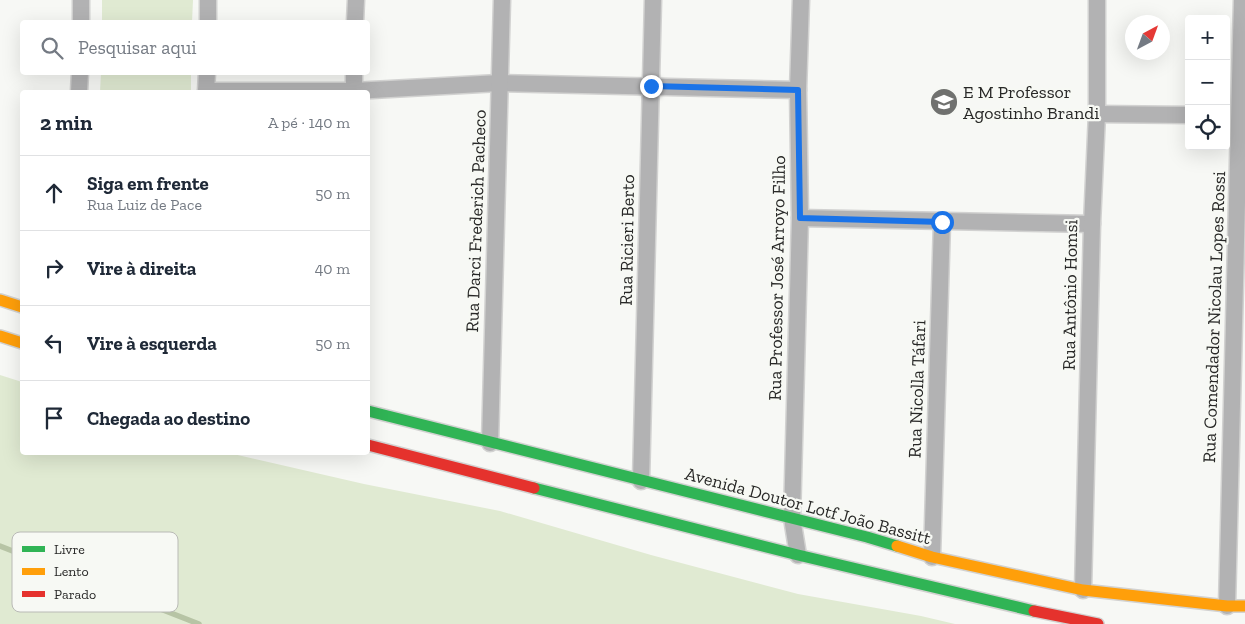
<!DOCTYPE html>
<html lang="pt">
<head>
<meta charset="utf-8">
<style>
  :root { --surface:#fff; --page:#f2f2f3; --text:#1f2937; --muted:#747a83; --line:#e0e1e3 }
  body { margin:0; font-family:"Zilla Slab",serif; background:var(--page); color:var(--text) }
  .controls { position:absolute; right:15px; top:15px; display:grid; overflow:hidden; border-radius:5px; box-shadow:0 5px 20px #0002 }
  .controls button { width:45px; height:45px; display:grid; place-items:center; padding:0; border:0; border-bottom:1px solid var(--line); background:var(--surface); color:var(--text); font:25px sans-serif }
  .compass { position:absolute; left:1125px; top:15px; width:45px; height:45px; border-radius:50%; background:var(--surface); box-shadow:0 5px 20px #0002; rotate:41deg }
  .stop { position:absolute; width:15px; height:15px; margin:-11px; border:4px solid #1a73e8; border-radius:50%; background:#fff }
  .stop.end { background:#1a73e8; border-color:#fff; box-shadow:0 1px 5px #0008 }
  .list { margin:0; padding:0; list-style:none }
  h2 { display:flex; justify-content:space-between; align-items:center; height:65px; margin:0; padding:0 20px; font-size:21px }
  h2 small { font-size:16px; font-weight:400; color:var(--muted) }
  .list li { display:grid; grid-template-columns:32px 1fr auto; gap:15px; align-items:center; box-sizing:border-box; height:75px; padding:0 20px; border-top:1px solid var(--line) }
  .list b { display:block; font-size:19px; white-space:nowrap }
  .list p { margin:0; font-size:16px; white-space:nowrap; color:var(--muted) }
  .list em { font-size:16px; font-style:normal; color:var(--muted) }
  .icon { flex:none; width:28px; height:28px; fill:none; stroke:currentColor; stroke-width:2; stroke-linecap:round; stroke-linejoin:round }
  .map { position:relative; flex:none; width:1245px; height:624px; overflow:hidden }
  .search { position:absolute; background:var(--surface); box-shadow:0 5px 20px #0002; left:20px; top:20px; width:350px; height:55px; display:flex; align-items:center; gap:12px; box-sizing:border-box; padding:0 18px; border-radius:5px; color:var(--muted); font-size:19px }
  .panel { position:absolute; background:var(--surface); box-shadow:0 5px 20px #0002; left:20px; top:90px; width:350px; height:365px; border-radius:5px }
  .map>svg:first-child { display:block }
  .green { fill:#e0ead2 }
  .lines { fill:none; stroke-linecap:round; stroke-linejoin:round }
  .stream { stroke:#b7c4a5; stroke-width:5.5 }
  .street-casing { stroke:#d2d2d1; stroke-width:19 }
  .fast-casing { stroke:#d2d2d1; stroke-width:14 }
  .slow-casing { stroke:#d2d2d1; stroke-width:14 }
  .jam-casing { stroke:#d2d2d1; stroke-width:14 }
  .street { stroke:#b2b2b3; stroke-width:16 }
  .fast { stroke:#30b455; stroke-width:11 }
  .slow { stroke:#ff9f0a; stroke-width:11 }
  .jam { stroke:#e5322d; stroke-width:11 }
  .route { stroke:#1a73e8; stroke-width:6 }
  .labels { text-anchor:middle; stroke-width:4.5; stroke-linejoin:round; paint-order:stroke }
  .poi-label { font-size:18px; fill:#282827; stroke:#f7f9f4; text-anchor:start }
  .street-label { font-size:18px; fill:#282827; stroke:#f7f9f4 }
  .key { fill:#f7f9f4; stroke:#b9bab6; stroke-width:1 }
  .key-label { font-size:14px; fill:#282827 }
</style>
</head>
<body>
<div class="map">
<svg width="1245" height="624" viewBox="0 0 1245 624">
  <rect width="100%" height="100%" fill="#f7f8f5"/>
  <!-- green -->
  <g class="green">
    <polygon points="102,0 193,0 192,22 102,22"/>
    <polygon points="101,73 191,73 191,92 100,92"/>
    <polygon points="0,375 22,382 22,452 229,453 364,484 500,511 651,555 798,594 921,616 955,624 0,624"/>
  </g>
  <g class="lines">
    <!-- stream -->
    <polyline class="stream" points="0,546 199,624"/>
    <defs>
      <g id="street">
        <polyline points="81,22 81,0"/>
        <polyline points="208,22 208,0"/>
        <polyline points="355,22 356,0"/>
        <polyline points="206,91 354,91 499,83 798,90"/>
        <polyline points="79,92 80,72"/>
        <polyline points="206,92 207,72"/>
        <polyline points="354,92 354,72"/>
        <polyline points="1097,114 1189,115"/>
        <polyline points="800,218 1092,224"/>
        <polyline points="490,443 502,0"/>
        <polyline points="641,481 653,0"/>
        <polyline points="798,555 792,518 800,218 798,90 801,0"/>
        <polyline points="932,557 942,222"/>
        <polyline points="1083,590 1092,224 1097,114 1097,0"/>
        <polyline points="1227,606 1242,0"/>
      </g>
      <g id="fast">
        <polyline points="368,411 867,537 897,546"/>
        <polyline points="534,488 798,555 1034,611"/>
      </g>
      <g id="slow">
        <polyline points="0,300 22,307"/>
        <polyline points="0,336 22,343"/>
        <polyline points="897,546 932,557 1083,590 1227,606 1245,606"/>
      </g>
      <g id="jam">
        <polyline points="368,445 534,488"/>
        <polyline points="1034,611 1098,624"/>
      </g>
    </defs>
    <!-- street casing -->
    <use href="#street" class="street-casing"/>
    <!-- fast casing -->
    <use href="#fast" class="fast-casing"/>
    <!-- slow casing -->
    <use href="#slow" class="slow-casing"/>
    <!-- jam casing -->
    <use href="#jam" class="jam-casing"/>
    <!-- street -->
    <use href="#street" class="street"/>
    <!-- fast -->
    <use href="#fast" class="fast"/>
    <!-- slow -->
    <use href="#slow" class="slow"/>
    <!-- jam -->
    <use href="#jam" class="jam"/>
  </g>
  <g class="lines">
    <!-- route -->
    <polyline class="route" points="651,86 798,90 800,218 942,222"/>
  </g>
  <!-- icons -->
  <defs>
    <symbol id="school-disc" viewBox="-11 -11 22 22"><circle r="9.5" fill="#70716f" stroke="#f7f9f4"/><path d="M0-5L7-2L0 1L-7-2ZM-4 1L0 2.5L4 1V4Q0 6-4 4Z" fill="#fff"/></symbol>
  </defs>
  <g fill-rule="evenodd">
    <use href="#school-disc" x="928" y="86" width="32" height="32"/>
  </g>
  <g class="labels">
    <!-- poi labels -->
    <g class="poi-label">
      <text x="963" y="98">E M Professor<tspan x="963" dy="21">Agostinho Brandi</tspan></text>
    </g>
    <!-- street labels -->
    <g class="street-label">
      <text transform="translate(476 221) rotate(-88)" y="6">Rua Darci Frederich Pacheco</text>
      <text transform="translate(627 240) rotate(-89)" y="6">Rua Ricieri Berto</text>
      <text transform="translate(777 278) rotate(-89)" y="6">Rua Professor José Arroyo Filho</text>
      <text transform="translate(1070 295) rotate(-89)" y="6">Rua Antônio Homsi</text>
      <text transform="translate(1214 317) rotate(-88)" y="6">Rua Comendador Nicolau Lopes Rossi</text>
      <text transform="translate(917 389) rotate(-88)" y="6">Rua Nicolla Táfari</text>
      <text transform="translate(808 506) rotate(15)" y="6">Avenida Doutor Lotf João Bassitt</text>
    </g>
  </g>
  <!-- legend -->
  <rect x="12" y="532" width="166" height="80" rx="8" class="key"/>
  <rect x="22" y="546" width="23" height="6" fill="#30b455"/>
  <rect x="22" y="568" width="23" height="7" fill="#ff9f0a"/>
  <rect x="22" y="591" width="23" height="6" fill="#e5322d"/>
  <g class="key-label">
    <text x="54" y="554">Livre</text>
    <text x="54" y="576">Lento</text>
    <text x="54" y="599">Parado</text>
  </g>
</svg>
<div class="controls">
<button>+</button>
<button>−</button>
<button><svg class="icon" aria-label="locate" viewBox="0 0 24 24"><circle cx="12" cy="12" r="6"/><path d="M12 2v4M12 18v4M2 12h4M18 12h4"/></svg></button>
</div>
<svg class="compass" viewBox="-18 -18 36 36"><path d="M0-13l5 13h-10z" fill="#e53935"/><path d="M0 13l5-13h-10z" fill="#747a83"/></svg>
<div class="stop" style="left:942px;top:222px"></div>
<div class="stop end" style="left:651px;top:86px"></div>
<div class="search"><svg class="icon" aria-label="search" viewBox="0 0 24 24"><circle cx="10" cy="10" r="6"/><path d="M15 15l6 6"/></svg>Pesquisar aqui</div>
<section class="panel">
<h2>2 min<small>A pé · 140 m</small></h2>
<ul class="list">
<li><svg class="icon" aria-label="ahead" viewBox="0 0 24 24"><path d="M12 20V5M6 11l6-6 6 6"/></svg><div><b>Siga em frente</b><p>Rua Luiz de Pace</p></div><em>50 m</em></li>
<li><svg class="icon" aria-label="right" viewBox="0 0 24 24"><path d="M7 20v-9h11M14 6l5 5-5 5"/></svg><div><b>Vire à direita</b></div><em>40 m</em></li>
<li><svg class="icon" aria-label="left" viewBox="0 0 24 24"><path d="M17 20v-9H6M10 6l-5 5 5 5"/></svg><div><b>Vire à esquerda</b></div><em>50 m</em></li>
<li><svg class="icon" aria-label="arrive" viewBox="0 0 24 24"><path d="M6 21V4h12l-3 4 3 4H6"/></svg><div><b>Chegada ao destino</b></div></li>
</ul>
</section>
</div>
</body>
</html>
